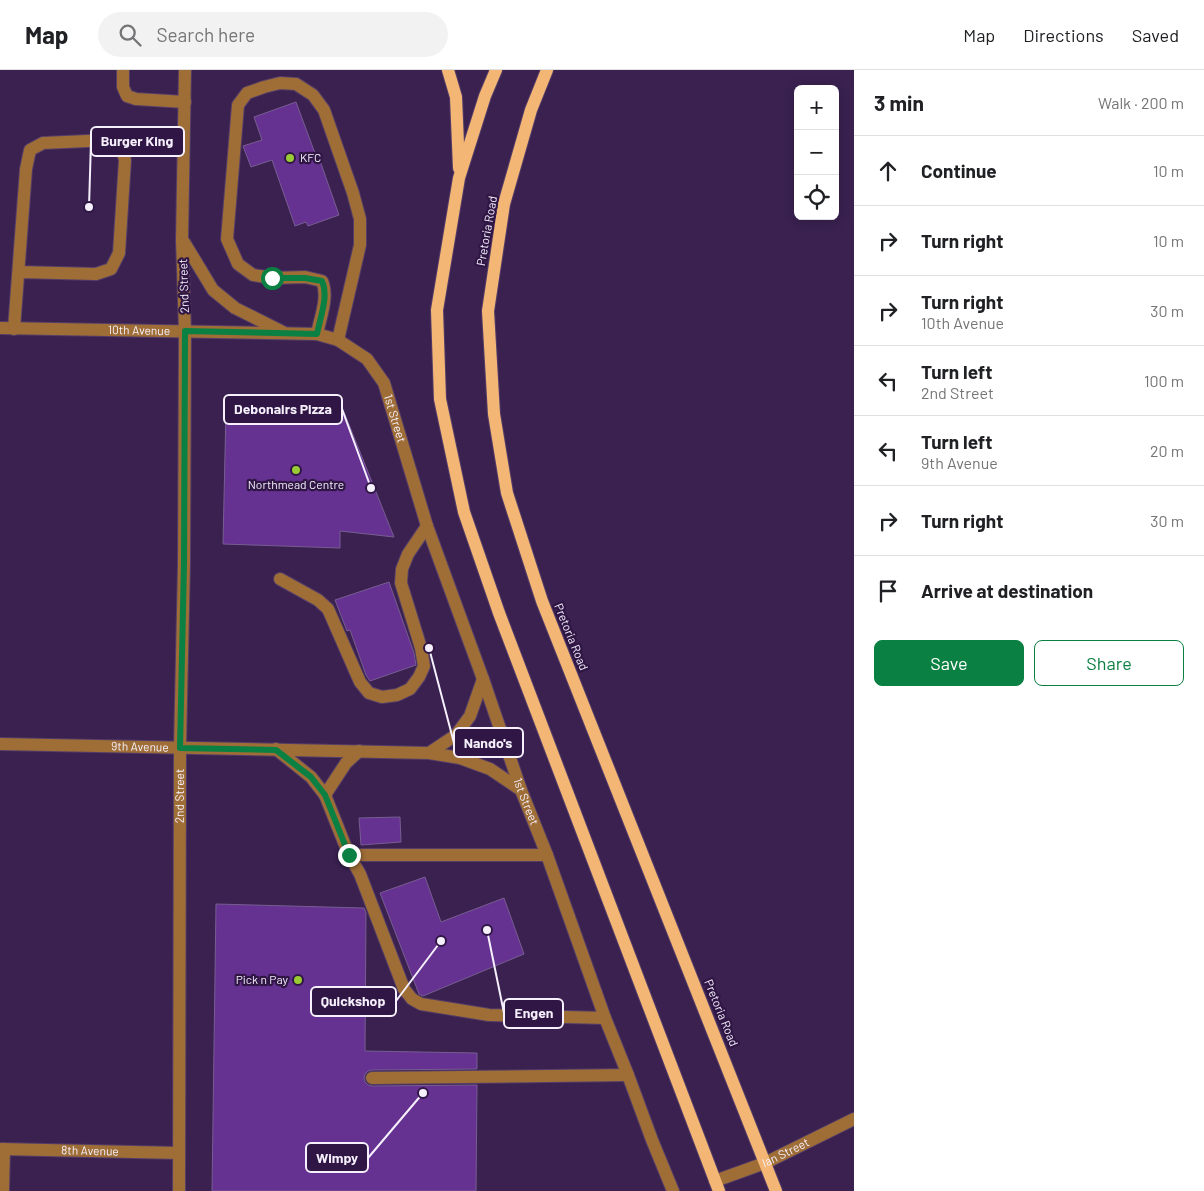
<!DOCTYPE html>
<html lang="en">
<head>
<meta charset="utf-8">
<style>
  :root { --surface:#fff; --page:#f2f2f2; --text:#202124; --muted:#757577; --line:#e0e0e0; --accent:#0b8043 }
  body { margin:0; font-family:Barlow,sans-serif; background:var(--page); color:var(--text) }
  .controls { position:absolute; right:15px; top:15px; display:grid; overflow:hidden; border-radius:8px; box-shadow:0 2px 12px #0003 }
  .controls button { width:45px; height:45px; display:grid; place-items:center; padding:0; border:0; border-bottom:1px solid var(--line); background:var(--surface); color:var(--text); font:25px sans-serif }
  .stop { position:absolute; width:15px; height:15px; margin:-11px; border:4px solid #0b8043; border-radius:50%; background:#fff }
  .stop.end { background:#0b8043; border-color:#fff; box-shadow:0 1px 5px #0008 }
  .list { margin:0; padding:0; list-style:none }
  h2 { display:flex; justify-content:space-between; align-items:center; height:65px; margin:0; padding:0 20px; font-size:21px }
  h2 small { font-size:16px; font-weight:400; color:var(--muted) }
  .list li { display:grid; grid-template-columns:32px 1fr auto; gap:15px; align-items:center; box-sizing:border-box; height:70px; padding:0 20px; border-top:1px solid var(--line) }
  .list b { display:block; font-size:19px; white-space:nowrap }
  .list p { margin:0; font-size:16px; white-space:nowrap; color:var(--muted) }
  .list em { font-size:16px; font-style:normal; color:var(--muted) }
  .actions { display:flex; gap:10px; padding:15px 20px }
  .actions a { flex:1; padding:11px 0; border:1px solid var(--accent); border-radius:8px; text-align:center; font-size:18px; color:var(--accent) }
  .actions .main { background:var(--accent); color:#fff }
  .icon { flex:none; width:28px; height:28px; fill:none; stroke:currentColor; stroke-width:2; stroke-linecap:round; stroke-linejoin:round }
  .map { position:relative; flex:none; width:854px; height:1121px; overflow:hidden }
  header { display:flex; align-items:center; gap:30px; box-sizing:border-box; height:70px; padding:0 25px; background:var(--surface); border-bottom:1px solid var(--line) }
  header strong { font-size:24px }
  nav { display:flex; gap:28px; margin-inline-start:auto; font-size:18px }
  .search { width:350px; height:45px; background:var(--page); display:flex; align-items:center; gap:12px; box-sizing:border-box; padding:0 18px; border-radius:28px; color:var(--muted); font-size:19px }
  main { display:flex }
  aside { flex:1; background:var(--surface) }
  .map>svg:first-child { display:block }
  .building { fill:#663291; stroke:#775d91 }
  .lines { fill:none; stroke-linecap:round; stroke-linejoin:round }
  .minor-casing { stroke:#543e68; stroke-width:14 }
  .major-casing { stroke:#543e68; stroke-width:14 }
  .minor { stroke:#9f6d36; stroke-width:12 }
  .major { stroke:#f4b675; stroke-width:12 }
  .route { stroke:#0b8043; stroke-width:6 }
  .poi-dot { fill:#99cb35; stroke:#301645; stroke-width:2 }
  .labels { text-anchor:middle; stroke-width:4.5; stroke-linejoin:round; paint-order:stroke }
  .poi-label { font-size:12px; fill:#f5f0fc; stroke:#301645; text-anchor:start }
  .street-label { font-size:12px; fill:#f5f0fc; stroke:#301645 }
  .leader { fill:none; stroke:#f5f0fc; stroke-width:2 }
  .callout-dot { fill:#f5f0fc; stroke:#301645; stroke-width:2 }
  .callout { fill:#301645; stroke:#f5f0fc; stroke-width:2 }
  .callout-label { font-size:14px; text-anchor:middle; font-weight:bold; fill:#f5f0fc }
</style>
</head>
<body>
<header>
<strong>Map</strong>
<div class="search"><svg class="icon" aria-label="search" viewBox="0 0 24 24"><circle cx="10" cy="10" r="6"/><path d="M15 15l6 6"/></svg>Search here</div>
<nav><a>Map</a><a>Directions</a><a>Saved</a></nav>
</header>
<main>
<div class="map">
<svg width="854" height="1121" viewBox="0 0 854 1121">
  <rect width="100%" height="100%" fill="#3a2150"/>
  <!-- building -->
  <g class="building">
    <polygon points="296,32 316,86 318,85 339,145 308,156 306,152 295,156 272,90 251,97 243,76 262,70 254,47"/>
    <polygon points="237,325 330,329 342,337 394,467 340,461 340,478 223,474 226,339"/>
    <polygon points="389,512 414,583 416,595 370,611 366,605 350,560 347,561 335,530"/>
    <polygon points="400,747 401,772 361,775 359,748"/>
    <polygon points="425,807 441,852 504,828 524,884 423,926 419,924 380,823"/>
    <polygon points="216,834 364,838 366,843 365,981 477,983 477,999 372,1000 368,1001 365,1004 364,1008 365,1012 368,1015 372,1016 477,1015 476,1121 212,1121"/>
  </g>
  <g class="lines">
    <defs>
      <g id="minor">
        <polyline points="123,0 123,17 127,26 136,29 185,32"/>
        <polyline points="184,172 213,220 235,238 283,262"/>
        <path id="s1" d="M0,258L317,264L338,270L367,289L384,313L427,456L483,609L521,720L547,785L605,948L628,1005L652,1070L673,1121"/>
        <polyline points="14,259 26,99 30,80 43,73 109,70 121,77 125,90 119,183 111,199 96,204 19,202"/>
        <path d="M317,264C320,248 329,227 322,211L305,207L272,208L253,205L238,194L227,169L238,35L247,23L264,17L280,13L296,14L313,25L324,40L353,123L360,149V175L338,270"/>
        <polyline points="280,509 318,530 328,539 360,612 369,623 382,627 397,625 410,619 419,607 424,596 421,578 401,513 402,499 408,484 427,456"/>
        <path id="s2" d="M0,674L429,683L460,688L490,699L521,720"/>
        <polyline points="276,679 311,707 325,725 346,693 359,681"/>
        <polyline points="429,683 456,665 470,646 483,609"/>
        <polyline points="325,725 349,785 360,804 404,919 412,929 421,934 489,945 605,948"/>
        <polyline points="349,785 547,785"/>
        <polyline points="372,1008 628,1005"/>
        <path id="s3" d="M0,1079L179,1083"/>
        <path id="s4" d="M715,1111L765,1093L854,1049"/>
        <polyline points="3,1121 4,1079"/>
        <path id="s5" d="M179,1121L180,677L184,494L185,261L182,170L185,0"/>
      </g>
      <g id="major">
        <polyline points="448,0 456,27 459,98"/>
        <polyline points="496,0 485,26 459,108 437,240 440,329 464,442 499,543 719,1121"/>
        <polyline points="547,0 531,40 504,134 488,241 494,344 507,423 542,531 776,1121"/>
      </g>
    </defs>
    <!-- minor casing -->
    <use href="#minor" class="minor-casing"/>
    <!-- major casing -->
    <use href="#major" class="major-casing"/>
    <!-- minor -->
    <use href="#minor" class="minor"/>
    <!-- major -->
    <use href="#major" class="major"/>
  </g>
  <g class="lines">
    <!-- route -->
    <path class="route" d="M272,208H305L322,211C329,226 320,248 317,264L185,261L184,494L180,678L276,680L311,707L325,725L349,785"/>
  </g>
  <!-- markers -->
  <g class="poi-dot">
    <circle cx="290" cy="88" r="5"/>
    <circle cx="296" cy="400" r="5"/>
    <circle cx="298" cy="910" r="5"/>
  </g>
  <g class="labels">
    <!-- poi labels -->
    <g class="poi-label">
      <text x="300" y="92">KFC</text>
      <text x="296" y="419" text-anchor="middle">Northmead Centre</text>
      <text x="288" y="914" text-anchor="end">Pick n Pay</text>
    </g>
    <!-- street labels -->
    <g class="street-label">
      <text transform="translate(487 161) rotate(-80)" y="4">Pretoria Road</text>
      <text transform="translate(184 216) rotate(-92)" y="4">2nd Street</text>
      <text dy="4" stroke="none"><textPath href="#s1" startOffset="139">10th Avenue</textPath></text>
      <text dy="4" stroke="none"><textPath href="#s1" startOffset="440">1st Street</textPath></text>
      <text transform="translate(571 567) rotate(68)" y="4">Pretoria Road</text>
      <text dy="4" stroke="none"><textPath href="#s2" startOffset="140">9th Avenue</textPath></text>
      <text dy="4" stroke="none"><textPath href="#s5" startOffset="395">2nd Street</textPath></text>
      <text dy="4" stroke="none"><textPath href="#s1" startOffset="845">1st Street</textPath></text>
      <text transform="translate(721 943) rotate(68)" y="4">Pretoria Road</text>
      <text dy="4" stroke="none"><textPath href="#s3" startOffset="90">8th Avenue</textPath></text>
      <text dy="4" stroke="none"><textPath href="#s4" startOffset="76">Ian Street</textPath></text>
    </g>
  </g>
  <!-- callouts -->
  <path class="leader" d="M89 137L91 71M371 418L342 339M429 578L454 673M441 871L396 931M487 860L504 943M423 1023L368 1088"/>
  <g class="callout-dot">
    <circle cx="89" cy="137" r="5"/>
    <circle cx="371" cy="418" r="5"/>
    <circle cx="429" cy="578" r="5"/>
    <circle cx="441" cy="871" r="5"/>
    <circle cx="487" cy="860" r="5"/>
    <circle cx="423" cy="1023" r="5"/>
  </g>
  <g class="callout">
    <rect x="91" y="57" width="93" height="29" rx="5"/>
    <rect x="224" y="325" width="118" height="29" rx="5"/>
    <rect x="454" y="658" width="69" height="29" rx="5"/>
    <rect x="311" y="917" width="85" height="29" rx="5"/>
    <rect x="504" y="929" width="59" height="29" rx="5"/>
    <rect x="306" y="1073" width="62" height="29" rx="5"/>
  </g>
  <g class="callout-label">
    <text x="137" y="76">Burger King</text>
    <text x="283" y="344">Debonairs Pizza</text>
    <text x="488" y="678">Nando's</text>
    <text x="353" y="936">Quickshop</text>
    <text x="534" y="948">Engen</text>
    <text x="337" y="1093">Wimpy</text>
  </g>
</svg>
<div class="controls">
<button>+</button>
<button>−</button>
<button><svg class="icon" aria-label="locate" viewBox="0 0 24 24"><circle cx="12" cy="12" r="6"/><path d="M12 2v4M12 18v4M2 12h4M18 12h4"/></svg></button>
</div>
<div class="stop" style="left:272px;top:208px"></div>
<div class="stop end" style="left:349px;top:785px"></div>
</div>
<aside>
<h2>3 min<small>Walk · 200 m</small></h2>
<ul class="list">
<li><svg class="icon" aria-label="ahead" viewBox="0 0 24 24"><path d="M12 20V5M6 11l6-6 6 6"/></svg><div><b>Continue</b></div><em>10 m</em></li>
<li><svg class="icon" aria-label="right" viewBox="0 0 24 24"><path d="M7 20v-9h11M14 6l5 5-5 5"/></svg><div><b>Turn right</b></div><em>10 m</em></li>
<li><svg class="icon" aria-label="right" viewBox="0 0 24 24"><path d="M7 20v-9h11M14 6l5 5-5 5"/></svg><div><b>Turn right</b><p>10th Avenue</p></div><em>30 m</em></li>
<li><svg class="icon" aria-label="left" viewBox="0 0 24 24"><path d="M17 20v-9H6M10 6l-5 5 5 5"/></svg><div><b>Turn left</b><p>2nd Street</p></div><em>100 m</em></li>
<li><svg class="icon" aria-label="left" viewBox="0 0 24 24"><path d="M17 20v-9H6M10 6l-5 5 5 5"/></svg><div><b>Turn left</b><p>9th Avenue</p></div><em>20 m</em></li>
<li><svg class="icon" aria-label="right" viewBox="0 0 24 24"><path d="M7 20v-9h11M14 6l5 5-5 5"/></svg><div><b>Turn right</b></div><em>30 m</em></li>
<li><svg class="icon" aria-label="arrive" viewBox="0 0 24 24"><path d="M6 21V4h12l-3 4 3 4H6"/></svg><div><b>Arrive at destination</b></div></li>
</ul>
<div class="actions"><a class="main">Save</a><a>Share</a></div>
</aside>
</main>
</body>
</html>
